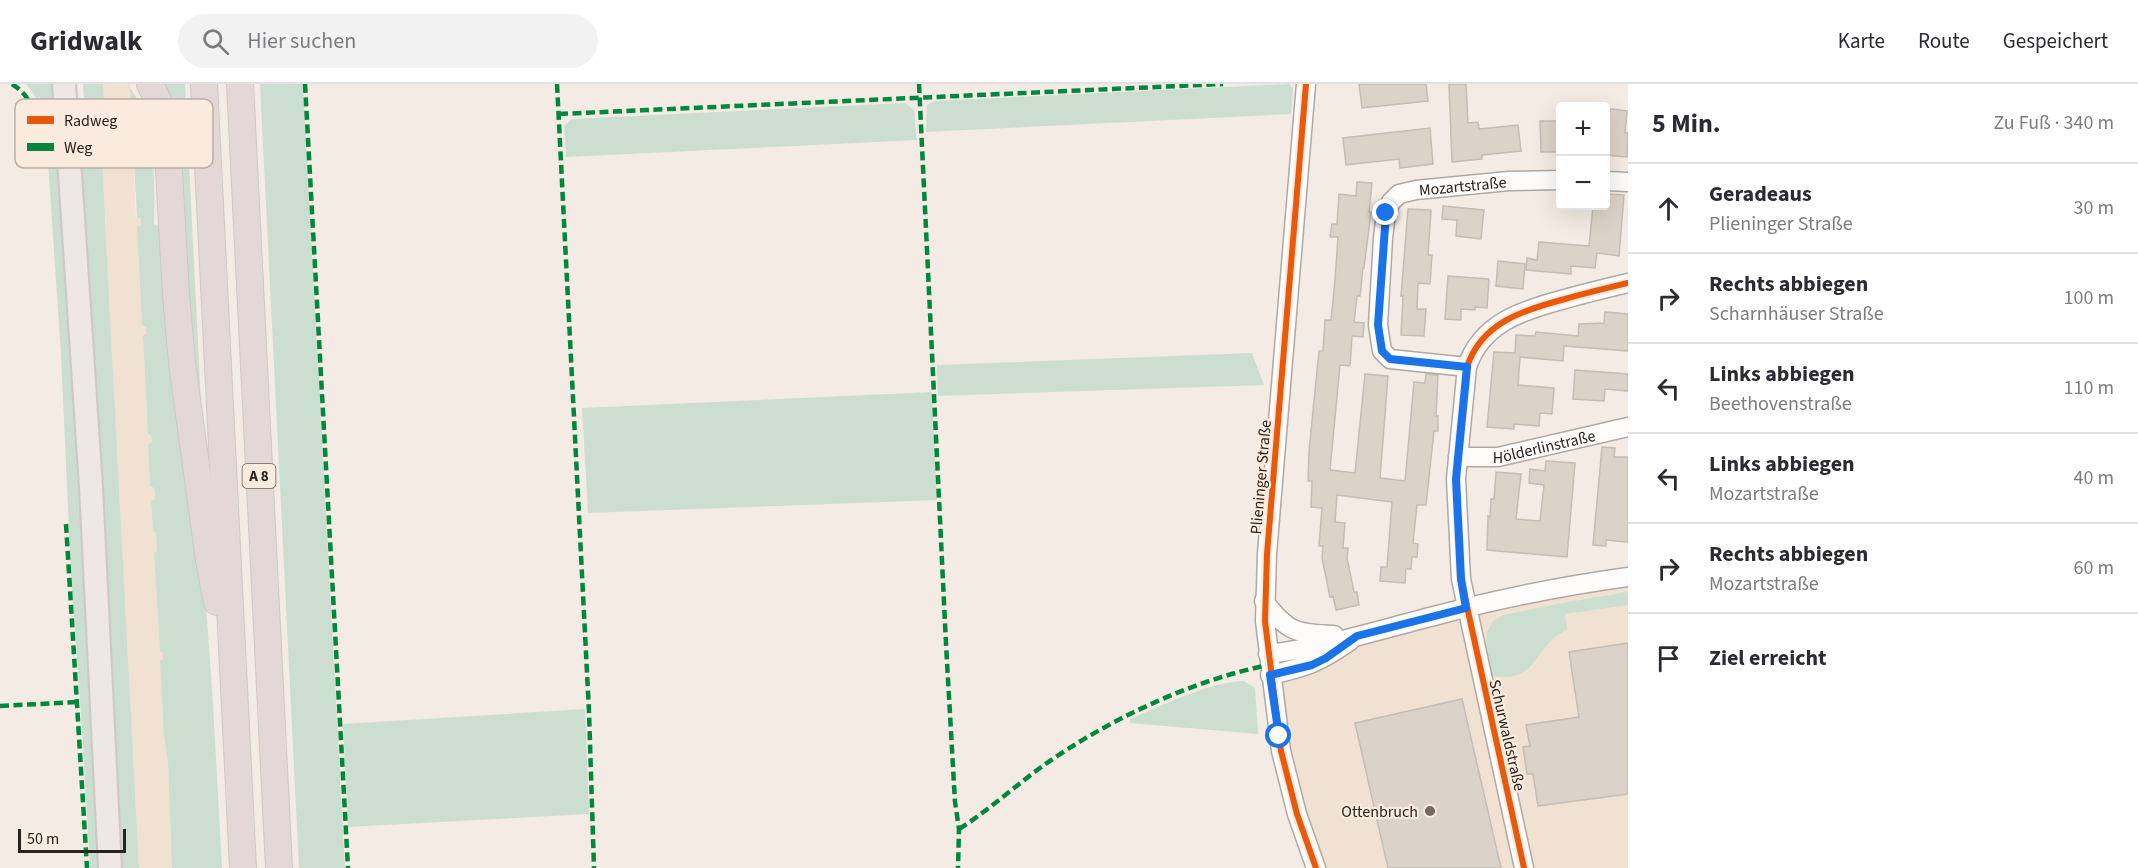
<!DOCTYPE html>
<html lang="de">
<head>
<meta charset="utf-8">
<style>
  :root { --surface:#fff; --page:#f2f2f3; --text:#2b2b33; --muted:#7c7c81; --line:#e1e1e2 }
  body { margin:0; font-family:"Source Sans 3",sans-serif; background:var(--page); color:var(--text) }
  .controls { position:absolute; right:18px; top:18px; display:grid; overflow:hidden; border-radius:6px; box-shadow:0 6px 24px #0002 }
  .controls button { width:54px; height:54px; display:grid; place-items:center; padding:0; border:0; border-bottom:2px solid var(--line); background:var(--surface); color:var(--text); font:30px sans-serif }
  .scale { position:absolute; left:18px; bottom:15px; width:108px; box-sizing:border-box; padding-left:6px; border:3px solid #29231e; border-top:0; font-size:16px; line-height:21px; white-space:nowrap; color:#29231e; -webkit-text-stroke:4px #faebde; paint-order:stroke }
  .stop { position:absolute; width:18px; height:18px; margin:-14px; border:4px solid #1a73e8; border-radius:50%; background:#fff }
  .stop.end { background:#1a73e8; border-color:#fff; box-shadow:0 2px 6px #0008 }
  .list { margin:0; padding:0; list-style:none }
  h2 { display:flex; justify-content:space-between; align-items:center; height:78px; margin:0; padding:0 24px; font-size:26px }
  h2 small { font-size:20px; font-weight:400; color:var(--muted) }
  .list li { display:grid; grid-template-columns:39px 1fr auto; gap:18px; align-items:center; box-sizing:border-box; height:90px; padding:0 24px; border-top:2px solid var(--line) }
  .list b { display:block; font-size:22px; white-space:nowrap }
  .list p { margin:0; font-size:20px; white-space:nowrap; color:var(--muted) }
  .list em { font-size:20px; font-style:normal; color:var(--muted) }
  .icon { flex:none; width:33px; height:33px; fill:none; stroke:currentColor; stroke-width:2; stroke-linecap:round; stroke-linejoin:round }
  .map { position:relative; flex:none; width:1628px; height:784px; overflow:hidden }
  header { display:flex; align-items:center; gap:36px; box-sizing:border-box; height:84px; padding:0 30px; background:var(--surface); border-bottom:2px solid var(--line) }
  header strong { font-size:28px }
  nav { display:flex; gap:33px; margin-inline-start:auto; font-size:21px }
  .search { width:420px; height:54px; background:var(--page); display:flex; align-items:center; gap:15px; box-sizing:border-box; padding:0 21px; border-radius:33px; color:var(--muted); font-size:22px }
  main { display:flex }
  aside { flex:1; background:var(--surface) }
  .map>svg:first-child { display:block }
  .built { fill:#f1e1d3 }
  .green { fill:#ccdecf }
  .building { fill:#dcd3c8; stroke:#c2bdb6; stroke-width:1.5 }
  .lines { fill:none; stroke-linecap:round; stroke-linejoin:round }
  .minor-casing { stroke:#afa8a3; stroke-width:21 }
  .major-casing { stroke:#ccc8c4; stroke-width:26 }
  .highway-casing { stroke:#ccc8c4; stroke-width:28 }
  .minor { stroke:#fdfcfb; stroke-width:18 }
  .major { stroke:#eee7e4; stroke-width:22 }
  .highway { stroke:#e3d8d5; stroke-width:26 }
  .quiet { stroke:#00873e; stroke-width:4.5; stroke-dasharray:9 4.5; stroke-linecap:butt }
  .cycleway-casing { stroke:#faebde; stroke-width:10 }
  .cycleway { stroke:#e8590c; stroke-width:6 }
  .route { stroke:#1a73e8; stroke-width:8 }
  .poi-dot { fill:#706963; stroke:#faebde; stroke-width:2 }
  .labels { text-anchor:middle; stroke-width:4.5; stroke-linejoin:round; paint-order:stroke }
  .shield { fill:#faebde; stroke:#685f58; stroke-width:1.5 }
  .shield-label { font-size:15px; font-weight:bold; fill:#29231e }
  .street-label { font-size:16px; fill:#29231e; stroke:#faebde }
  .poi-label { font-size:16px; fill:#29231e; stroke:#faebde; text-anchor:end }
  .key { fill:#faebde; stroke:#bbafa4; stroke-width:1.5 }
  .key-label { font-size:16px; fill:#29231e }
</style>
</head>
<body>
<header>
<strong>Gridwalk</strong>
<div class="search"><svg class="icon" aria-label="search" viewBox="0 0 24 24"><circle cx="10" cy="10" r="6"/><path d="M15 15l6 6"/></svg>Hier suchen</div>
<nav><a>Karte</a><a>Route</a><a>Gespeichert</a></nav>
</header>
<main>
<div class="map">
<svg width="1628" height="784" viewBox="0 0 1628 784">
  <rect width="100%" height="100%" fill="#f4ece4"/>
  <!-- built -->
  <g class="built">
    <polygon points="102,0 130,0 136,133 141,135 141,141 137,143 142,241 146,243 146,250 143,252 148,349 151,351 152,359 148,361 150,402 154,404 155,415 151,417 153,447 156,449 157,467 154,469 160,567 163,568 164,653 168,678 172,784 139,784 105,137 101,38 104,36"/>
    <polygon points="1628,493 1628,784 1316,784 1268,570"/>
  </g>
  <!-- green -->
  <g class="green">
    <path d="M26,0H53L80,380L101,784H90L82,646L71,489L61,271L46,48C43,29 39,14 26,0Z"/>
    <polygon points="83,0 103,0 105,37 101,39 105,137 139,784 119,784 80,87 86,40"/>
    <polygon points="160,0 185,0 201,318 196,319"/>
    <polygon points="260,0 303,0 345,784 299,784"/>
    <polygon points="1289,0 1293,4 1291,30 926,48 927,21 933,17"/>
    <path d="M130,4C156,37 155,101 154,141L165,143L204,495L213,619L222,784H172L168,678L164,653L160,577L163,575V569L160,567L154,469L157,467L156,449L153,447L151,417L155,415L154,404L150,402L148,361L152,358L151,351L148,350L143,252L146,250V243L142,241L137,143L141,141V135L137,133Z"/>
    <polygon points="905,19 914,26 917,56 566,73 564,41 572,35"/>
    <polygon points="1252,269 1264,301 938,312 937,281"/>
    <polygon points="932,308 937,416 588,429 582,324"/>
    <path d="M1628,508V521L1565,530L1567,546C1532,560 1541,600 1492,592L1486,557L1487,548L1493,537L1503,531L1562,519Z"/>
    <path d="M1244,597L1255,604L1258,650L1130,639V635C1166,620 1205,599 1244,597Z"/>
    <polygon points="585,625 589,730 348,743 343,640"/>
  </g>
  <!-- building -->
  <g class="building">
    <polygon points="1359,0 1426,0 1428,17 1362,24"/>
    <polygon points="1449,0 1466,0 1468,39 1478,38 1479,45 1518,41 1521,67 1482,71 1482,75 1452,78"/>
    <polygon points="1605,24 1627,27 1625,49 1628,49 1627,73 1605,71"/>
    <polygon points="1540,37 1560,37 1560,68 1541,68"/>
    <polygon points="1430,44 1433,80 1400,84 1399,75 1346,81 1343,54"/>
    <polygon points="1357,98 1372,99 1369,128 1371,128 1364,184 1363,184 1360,212 1357,212 1354,238 1364,239 1363,253 1352,252 1350,282 1340,281 1330,386 1355,389 1365,290 1388,292 1380,394 1405,397 1414,298 1425,299 1426,290 1438,291 1436,332 1438,332 1438,347 1434,347 1426,421 1417,421 1413,459 1418,460 1417,473 1412,473 1411,485 1406,485 1405,499 1380,497 1381,483 1387,483 1392,418 1337,411 1335,438 1345,439 1343,464 1348,464 1347,474 1354,508 1357,508 1359,521 1336,526 1333,512 1330,513 1322,474 1323,462 1319,462 1322,424 1311,423 1312,397 1308,397 1309,367 1319,267 1323,267 1325,236 1331,236 1335,196 1338,153 1330,153 1332,140 1337,140 1339,110 1356,112"/>
    <polygon points="1605,110 1624,111 1619,172 1597,169 1595,184 1571,182 1571,190 1526,186 1527,174 1537,176 1539,158 1589,162 1593,122 1605,122"/>
    <polygon points="1443,122 1484,126 1481,155 1456,152 1457,136 1442,135"/>
    <polygon points="1408,125 1431,126 1428,171 1432,171 1430,200 1418,199 1417,225 1426,225 1424,252 1401,251 1403,212 1401,212"/>
    <polygon points="1498,177 1525,180 1523,205 1496,202"/>
    <polygon points="1448,192 1489,195 1487,224 1475,223 1475,226 1461,225 1461,236 1445,235"/>
    <polygon points="1605,228 1628,230 1628,267 1564,262 1563,277 1520,273 1518,301 1554,304 1552,330 1540,329 1539,342 1514,340 1514,345 1487,343 1494,268 1515,269 1516,251 1535,252 1536,248 1578,252 1579,240 1604,239"/>
    <polygon points="1575,286 1628,290 1628,307 1605,305 1604,317 1573,315"/>
    <polygon points="1602,363 1615,364 1614,373 1628,373 1628,458 1606,456 1606,462 1593,461"/>
    <polygon points="1546,377 1575,379 1567,473 1487,466 1488,432 1490,433 1491,415 1494,415 1496,388 1521,390 1516,435 1540,437 1544,401 1529,399 1530,385 1545,387"/>
    <polygon points="1628,559 1628,710 1538,722 1533,690 1527,690 1523,663 1530,662 1526,641 1579,633 1569,568"/>
    <polygon points="1462,615 1501,784 1388,784 1355,639"/>
  </g>
  <g class="lines">
    <defs>
      <g id="minor">
        <polyline points="1306,0 1267,470 1265,537 1281,667 1297,730 1316,784"/>
        <polyline points="1606,97 1628,98"/>
        <path id="s1" d="M1467,283L1390,275L1382,267L1378,241L1383,154L1386,129L1391,118L1399,110L1416,106L1509,97L1560,96"/>
        <path id="s2" d="M1458,373H1498L1628,343"/>
        <path d="M1264,517C1287,548 1297,550 1334,551"/>
        <path d="M1268,570C1326,563 1382,545 1438,531C1501,514 1564,502 1628,493"/>
        <path d="M1270,591C1307,583 1320,578 1350,557"/>
        <path d="M1524,784L1461,495L1456,395L1467,283C1481,239 1523,226 1565,215C1586,209 1607,204 1628,199"/>
      </g>
      <polyline id="major" points="64,0 91,403 110,784"/>
      <g id="highway">
        <polyline points="150,0 160,21 167,52 176,211 182,279 209,476 217,518"/>
        <polyline points="204,0 243,784"/>
        <polyline points="240,0 279,784"/>
      </g>
    </defs>
    <!-- minor casing -->
    <use href="#minor" class="minor-casing"/>
    <!-- major casing -->
    <use href="#major" class="major-casing"/>
    <!-- highway casing -->
    <use href="#highway" class="highway-casing"/>
    <!-- minor -->
    <use href="#minor" class="minor"/>
    <!-- major -->
    <use href="#major" class="major"/>
    <!-- highway -->
    <use href="#highway" class="highway"/>
    <!-- quiet -->
    <g class="quiet">
      <path d="M12,0C34,14 37,35 40,58"/>
      <polyline points="305,0 348,784"/>
      <polyline points="557,0 589,628 594,784"/>
      <polyline points="919,0 946,560 955,718 959,745 958,784"/>
      <polyline points="559,30 1223,0"/>
      <polyline points="66,440 87,784"/>
      <polyline points="0,622 78,618"/>
      <path d="M959,745C989,726 1015,702 1044,681C1108,636 1192,596 1269,581"/>
    </g>
    <defs>
      <g id="cycleway">
        <polyline points="1306,0 1267,470 1265,537 1281,667 1297,730 1316,784"/>
        <path d="M1524,784L1461,495L1456,395L1467,283C1481,239 1523,226 1565,215C1586,209 1607,204 1628,199"/>
      </g>
    </defs>
    <!-- cycleway casing -->
    <use href="#cycleway" class="cycleway-casing"/>
    <!-- cycleway -->
    <use href="#cycleway" class="cycleway"/>
  </g>
  <g class="lines">
    <!-- route -->
    <polyline class="route" points="1279,652 1270,591 1312,581 1326,574 1357,552 1466,524 1461,495 1456,395 1467,283 1390,275 1382,267 1378,241 1386,129"/>
  </g>
  <!-- markers -->
  <circle class="poi-dot" cx="1430" cy="727" r="6"/>
  <g class="labels">
    <!-- shield labels -->
    <rect class="shield" x="242.5" y="380" width="33" height="24" rx="4.5"/>
    <g class="shield-label">
      <text x="259" y="397">A 8</text>
    </g>
    <!-- street labels -->
    <g class="street-label">
      <text dy="6" stroke="none"><textPath href="#s1" startOffset="315">Mozartstraße</textPath></text>
      <text dy="6" stroke="none"><textPath href="#s2" startOffset="87">Hölderlinstraße</textPath></text>
      <text transform="translate(1260 393) rotate(-85)" y="6">Plieninger Straße</text>
      <text transform="translate(1508 651) rotate(77)" y="6">Schurwaldstraße</text>
    </g>
    <!-- poi labels -->
    <g class="poi-label">
      <text x="1418" y="733">Ottenbruch</text>
    </g>
  </g>
  <!-- legend -->
  <rect x="15" y="15" width="198" height="69" rx="9" class="key"/>
  <rect x="27" y="32" width="27" height="8" fill="#e8590c"/>
  <rect x="27" y="59" width="27" height="8" fill="#00873e"/>
  <g class="key-label">
    <text x="64" y="42">Radweg</text>
    <text x="64" y="69">Weg</text>
  </g>
</svg>
<div class="controls">
<button>+</button>
<button>−</button>
</div>
<div class="scale">50 m</div>
<div class="stop" style="left:1279px;top:652px"></div>
<div class="stop end" style="left:1386px;top:129px"></div>
</div>
<aside>
<h2>5 Min.<small>Zu Fuß · 340 m</small></h2>
<ul class="list">
<li><svg class="icon" aria-label="ahead" viewBox="0 0 24 24"><path d="M12 20V5M6 11l6-6 6 6"/></svg><div><b>Geradeaus</b><p>Plieninger Straße</p></div><em>30 m</em></li>
<li><svg class="icon" aria-label="right" viewBox="0 0 24 24"><path d="M7 20v-9h11M14 6l5 5-5 5"/></svg><div><b>Rechts abbiegen</b><p>Scharnhäuser Straße</p></div><em>100 m</em></li>
<li><svg class="icon" aria-label="left" viewBox="0 0 24 24"><path d="M17 20v-9H6M10 6l-5 5 5 5"/></svg><div><b>Links abbiegen</b><p>Beethovenstraße</p></div><em>110 m</em></li>
<li><svg class="icon" aria-label="left" viewBox="0 0 24 24"><path d="M17 20v-9H6M10 6l-5 5 5 5"/></svg><div><b>Links abbiegen</b><p>Mozartstraße</p></div><em>40 m</em></li>
<li><svg class="icon" aria-label="right" viewBox="0 0 24 24"><path d="M7 20v-9h11M14 6l5 5-5 5"/></svg><div><b>Rechts abbiegen</b><p>Mozartstraße</p></div><em>60 m</em></li>
<li><svg class="icon" aria-label="arrive" viewBox="0 0 24 24"><path d="M6 21V4h12l-3 4 3 4H6"/></svg><div><b>Ziel erreicht</b></div></li>
</ul>
</aside>
</main>
</body>
</html>
